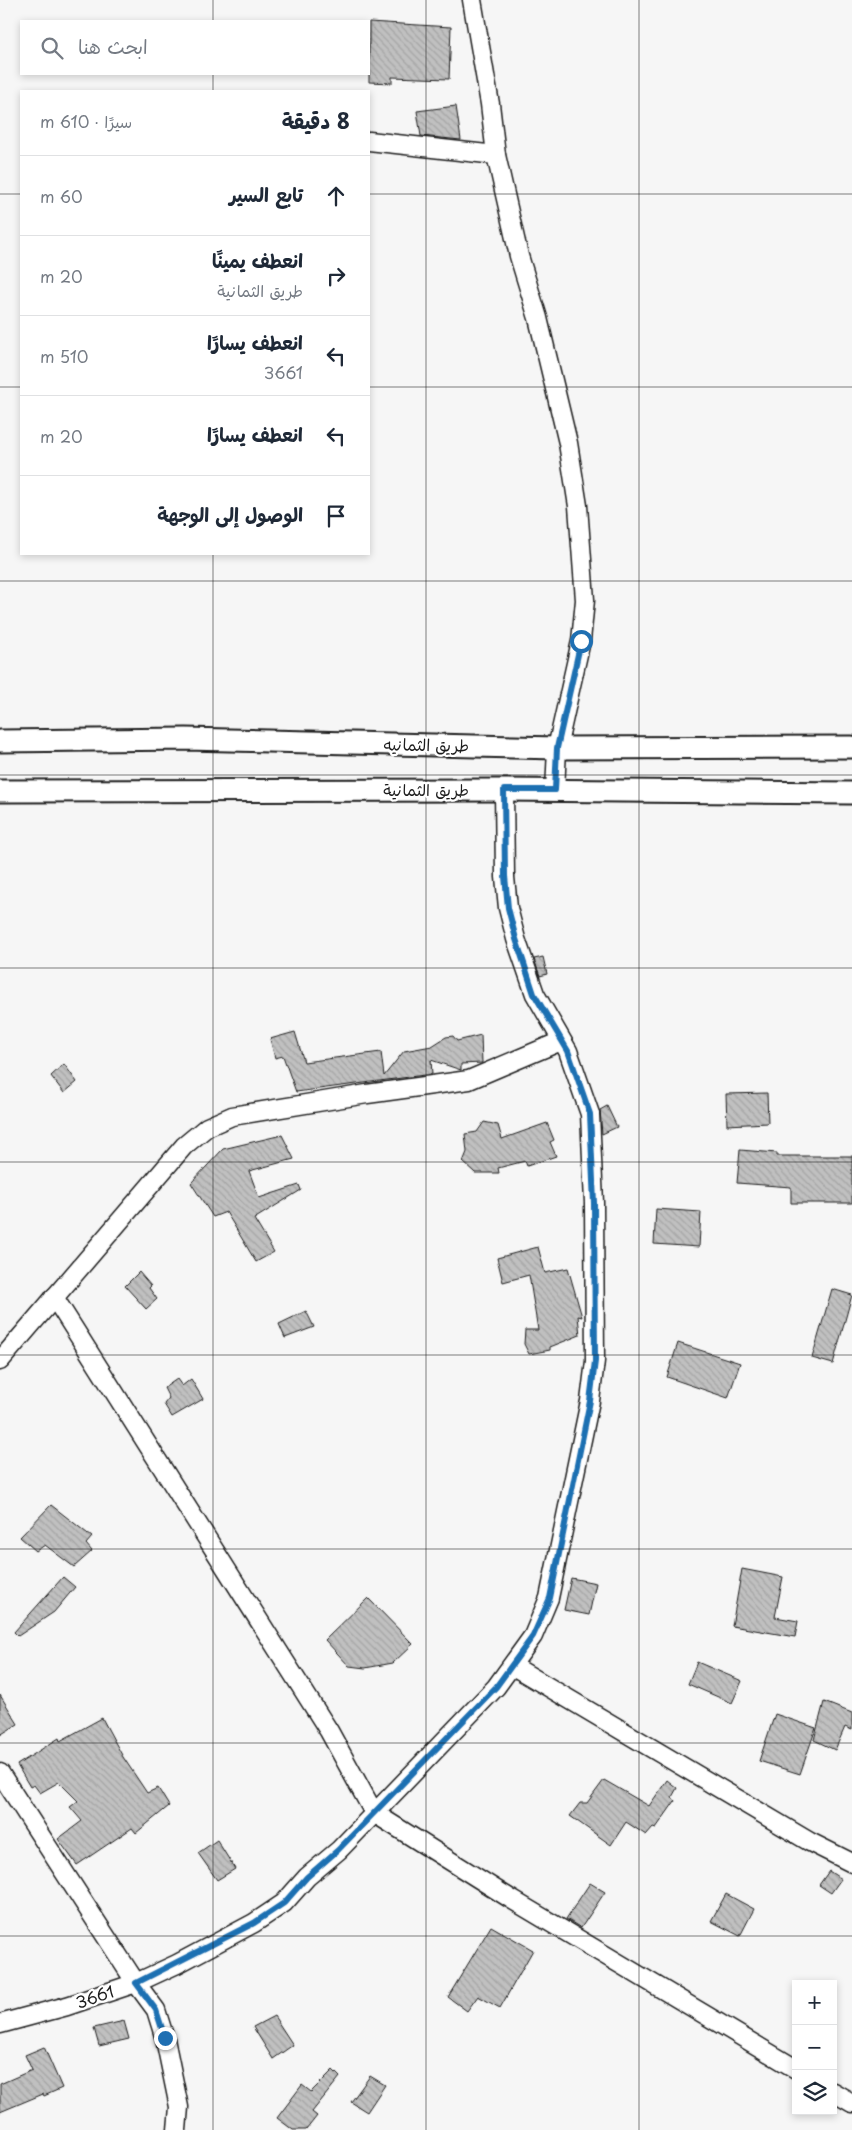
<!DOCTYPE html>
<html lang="ar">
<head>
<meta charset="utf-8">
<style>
  :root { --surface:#fff; --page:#f6f6f7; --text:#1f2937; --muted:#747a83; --line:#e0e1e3 }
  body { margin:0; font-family:"Playpen Sans","Playpen Sans Arabic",sans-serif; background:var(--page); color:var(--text); direction:rtl }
  .controls { position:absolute; right:15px; bottom:15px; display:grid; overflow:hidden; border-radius:0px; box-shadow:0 2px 8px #0003 }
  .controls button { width:45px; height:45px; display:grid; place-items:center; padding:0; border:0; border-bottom:1px solid var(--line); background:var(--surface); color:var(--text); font:25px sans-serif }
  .stop { position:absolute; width:15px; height:15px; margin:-11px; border:4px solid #1f6fb2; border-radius:50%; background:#fff }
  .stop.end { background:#1f6fb2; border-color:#fff; box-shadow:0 1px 5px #0008 }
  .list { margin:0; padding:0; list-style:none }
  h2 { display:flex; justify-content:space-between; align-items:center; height:65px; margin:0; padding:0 20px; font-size:21px }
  h2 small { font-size:16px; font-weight:400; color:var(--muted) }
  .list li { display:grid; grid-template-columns:32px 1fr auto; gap:15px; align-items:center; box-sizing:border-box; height:80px; padding:0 20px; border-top:1px solid var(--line) }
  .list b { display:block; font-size:19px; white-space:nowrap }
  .list p { margin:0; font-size:16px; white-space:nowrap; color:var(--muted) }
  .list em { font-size:16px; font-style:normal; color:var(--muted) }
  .icon { flex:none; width:28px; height:28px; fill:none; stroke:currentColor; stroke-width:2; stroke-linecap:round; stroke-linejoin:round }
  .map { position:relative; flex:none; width:852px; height:2130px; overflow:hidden; direction:ltr }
  .search { position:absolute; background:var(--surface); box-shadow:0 2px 8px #0003; left:20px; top:20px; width:350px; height:55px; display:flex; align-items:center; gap:12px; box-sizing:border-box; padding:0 18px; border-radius:0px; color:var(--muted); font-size:19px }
  .panel { position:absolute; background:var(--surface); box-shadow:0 2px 8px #0003; left:20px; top:90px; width:350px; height:465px; border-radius:0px; direction:rtl }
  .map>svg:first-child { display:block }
  .building { fill:url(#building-back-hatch); stroke:#1c1c1c }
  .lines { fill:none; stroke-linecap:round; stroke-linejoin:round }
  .minor-casing { stroke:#1c1c1c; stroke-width:21 }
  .tertiary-casing { stroke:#1c1c1c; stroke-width:25 }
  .minor { stroke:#fff; stroke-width:18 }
  .tertiary { stroke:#fff; stroke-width:21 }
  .route { stroke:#1f6fb2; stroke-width:6 }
  .grid { fill:none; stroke:#1c1c1c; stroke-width:1; stroke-opacity:0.55 }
  .labels { text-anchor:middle; stroke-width:4.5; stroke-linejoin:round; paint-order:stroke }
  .street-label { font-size:16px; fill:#1c1c1c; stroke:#fff }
</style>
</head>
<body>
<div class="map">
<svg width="852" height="2130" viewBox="0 0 852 2130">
  <defs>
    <pattern id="building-back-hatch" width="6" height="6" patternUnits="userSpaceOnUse" patternTransform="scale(1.25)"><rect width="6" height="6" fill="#c0c0c0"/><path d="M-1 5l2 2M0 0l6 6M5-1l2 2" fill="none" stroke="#a4a4a4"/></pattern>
  </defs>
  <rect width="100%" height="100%" fill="#f6f6f6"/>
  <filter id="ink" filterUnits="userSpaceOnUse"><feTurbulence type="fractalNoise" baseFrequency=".02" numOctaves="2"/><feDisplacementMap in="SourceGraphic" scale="10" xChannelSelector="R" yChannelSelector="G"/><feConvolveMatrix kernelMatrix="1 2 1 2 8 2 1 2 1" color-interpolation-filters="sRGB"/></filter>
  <g filter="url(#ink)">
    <!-- building -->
    <g class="building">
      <polygon points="369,22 451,27 449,79 392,77 392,83 369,82"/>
      <polygon points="456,106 461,140 421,136 417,111"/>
      <polygon points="543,957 547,974 540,976 534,959"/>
      <polygon points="295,1032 304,1062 381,1052 384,1076 404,1051 432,1046 446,1037 453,1036 457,1041 481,1035 482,1063 461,1064 461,1070 431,1060 432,1074 296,1092 283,1056 275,1058 270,1039"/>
      <polygon points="64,1064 77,1082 64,1093 51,1076"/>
      <polygon points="767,1093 768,1123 727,1125 726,1094"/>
      <polygon points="607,1106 617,1127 602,1134 600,1110"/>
      <polygon points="484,1122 498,1125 502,1139 547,1123 554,1140 550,1142 556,1156 527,1166 525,1161 498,1168 499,1173 475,1173 463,1162 467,1152 465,1134 477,1132"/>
      <polygon points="282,1135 294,1159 249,1171 259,1198 299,1185 301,1190 254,1219 274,1252 256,1262 226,1212 213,1217 191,1183 223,1149"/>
      <polygon points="740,1150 777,1153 777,1156 852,1156 852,1203 791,1203 791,1187 737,1183"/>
      <polygon points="656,1209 701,1212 699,1247 654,1244"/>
      <polygon points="538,1247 545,1273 568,1268 582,1317 578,1316 580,1335 550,1347 550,1350 529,1354 524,1344 525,1330 538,1330 529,1275 503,1282 497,1258"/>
      <polygon points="139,1272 151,1286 149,1288 157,1299 146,1309 125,1286"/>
      <polygon points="832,1289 852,1295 833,1364 812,1358"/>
      <polygon points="306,1311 314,1327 285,1338 279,1324"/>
      <polygon points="678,1343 740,1363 728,1398 667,1377"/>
      <polygon points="177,1379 182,1386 191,1379 203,1399 172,1417 164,1404 169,1398 164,1388"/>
      <polygon points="51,1505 92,1537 86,1544 92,1551 74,1567 45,1545 36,1551 20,1537"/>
      <polygon points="742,1569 783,1577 775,1617 798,1621 795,1637 732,1626"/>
      <polygon points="63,1577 75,1587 54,1612 18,1636 14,1632"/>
      <polygon points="571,1578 596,1583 589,1615 564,1610"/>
      <polygon points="368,1598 413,1644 393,1663 365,1668 349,1666 325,1640"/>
      <polygon points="697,1662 742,1681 732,1703 688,1684"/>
      <polygon points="0,1695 18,1724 0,1735"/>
      <polygon points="824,1702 852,1713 852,1730 845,1727 835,1750 814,1740"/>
      <polygon points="775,1714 816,1728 800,1774 759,1761"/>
      <polygon points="102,1718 123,1757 147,1793 158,1788 169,1806 136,1833 132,1828 77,1865 58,1839 82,1821 70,1807 78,1801 59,1782 40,1793 34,1785 30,1787 17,1765 59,1738 60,1741"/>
      <polygon points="604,1780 649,1806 667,1780 677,1788 672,1797 675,1801 656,1828 653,1827 646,1835 626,1822 611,1845 570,1816 580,1803 587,1803"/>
      <polygon points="217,1840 235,1869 217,1880 198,1853"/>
      <polygon points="829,1871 841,1879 831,1893 819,1885"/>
      <polygon points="590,1883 605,1892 581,1928 566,1919"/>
      <polygon points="726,1894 754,1909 740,1936 711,1921"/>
      <polygon points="491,1926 533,1950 500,2008 478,1996 467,2011 448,1997"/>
      <polygon points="274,2016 293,2045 273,2059 253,2027"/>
      <polygon points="124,2021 129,2039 99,2046 94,2028"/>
      <polygon points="44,2047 62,2088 44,2096 43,2094 0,2112 0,2084 32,2070 25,2055"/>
      <polygon points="333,2070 340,2077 312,2112 317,2116 306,2130 293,2130 277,2118 302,2085 311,2092"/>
      <polygon points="370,2076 385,2085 367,2112 351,2102"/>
    </g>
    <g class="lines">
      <defs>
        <g id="minor">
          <polyline points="472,0 490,104 496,155 519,256 538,318 568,443 578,506 585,600 581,641 557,748 555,791"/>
          <polyline points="369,141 496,155"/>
          <polyline points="54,1297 329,1731 374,1813 511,1899 796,2069"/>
          <polyline points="0,1361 184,1146 207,1127 232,1116 367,1094 469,1080 561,1041"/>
          <polyline points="513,1666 810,1842 852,1863"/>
          <polyline points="0,1773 136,1983 156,2010 165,2039 179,2107 177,2130"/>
          <polyline points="0,2024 67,2006 136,1983 177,1964 254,1923 284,1903 307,1877 339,1850 496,1687 533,1636 549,1598 590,1401 595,1361 594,1203 590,1114 568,1051 535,994 516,939 508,908 505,877 504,790"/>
          <polyline points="833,2092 852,2103"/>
        </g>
        <g id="tertiary">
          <polyline points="0,741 186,739 557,748 852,747"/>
          <polyline points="0,791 504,790 852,793"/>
        </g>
      </defs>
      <!-- minor casing -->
      <use href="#minor" class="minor-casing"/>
      <!-- tertiary casing -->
      <use href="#tertiary" class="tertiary-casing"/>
      <!-- minor -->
      <use href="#minor" class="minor"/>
      <!-- tertiary -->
      <use href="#tertiary" class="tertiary"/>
    </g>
  </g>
  <g class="lines" filter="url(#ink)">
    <!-- route -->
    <polyline class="route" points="165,2038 156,2010 136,1983 254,1923 284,1903 307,1877 338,1850 496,1687 533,1636 550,1598 590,1401 595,1361 594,1203 590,1114 568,1051 534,994 516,939 508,908 505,876 504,790 555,790 557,748 581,641"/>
  </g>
  <!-- grid -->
  <path class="grid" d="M213,0V21M426,0V2130M639,0V2130M213,74V91M0,194H21M369,194H852M0,387H21M369,387H852M213,554V2130M0,581H852M0,775H852M0,968H852M0,1162H852M0,1355H852M0,1549H852M0,1743H852M0,1936H852"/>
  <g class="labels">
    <!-- street labels -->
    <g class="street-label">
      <text transform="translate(426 745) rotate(1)" y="6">طريق الثمانيه</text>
      <text x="426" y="796">طريق الثمانية</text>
      <text transform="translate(95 1997) rotate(-19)" y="6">3661</text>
    </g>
  </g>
</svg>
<div class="controls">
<button>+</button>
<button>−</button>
<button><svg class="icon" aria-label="layers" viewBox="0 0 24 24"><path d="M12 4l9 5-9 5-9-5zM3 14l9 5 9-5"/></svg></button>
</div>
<div class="stop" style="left:581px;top:641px"></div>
<div class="stop end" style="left:165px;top:2038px"></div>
<div class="search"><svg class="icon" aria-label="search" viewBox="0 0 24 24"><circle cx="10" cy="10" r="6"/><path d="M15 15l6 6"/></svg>ابحث هنا</div>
<section class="panel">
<h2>8 دقيقة<small>سيرًا · 610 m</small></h2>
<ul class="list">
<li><svg class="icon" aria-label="ahead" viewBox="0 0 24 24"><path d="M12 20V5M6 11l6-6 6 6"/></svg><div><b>تابع السير</b></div><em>60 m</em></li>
<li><svg class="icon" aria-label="right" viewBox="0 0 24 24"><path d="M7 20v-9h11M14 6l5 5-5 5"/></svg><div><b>انعطف يمينًا</b><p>طريق الثمانية</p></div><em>20 m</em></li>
<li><svg class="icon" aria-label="left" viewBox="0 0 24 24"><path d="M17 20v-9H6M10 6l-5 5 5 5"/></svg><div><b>انعطف يسارًا</b><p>3661</p></div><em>510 m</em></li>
<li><svg class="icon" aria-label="left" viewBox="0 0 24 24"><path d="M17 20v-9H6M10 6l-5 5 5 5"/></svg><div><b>انعطف يسارًا</b></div><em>20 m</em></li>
<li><svg class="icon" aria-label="arrive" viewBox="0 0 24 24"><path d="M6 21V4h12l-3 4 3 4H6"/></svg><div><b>الوصول إلى الوجهة</b></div></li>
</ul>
</section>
</div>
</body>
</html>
